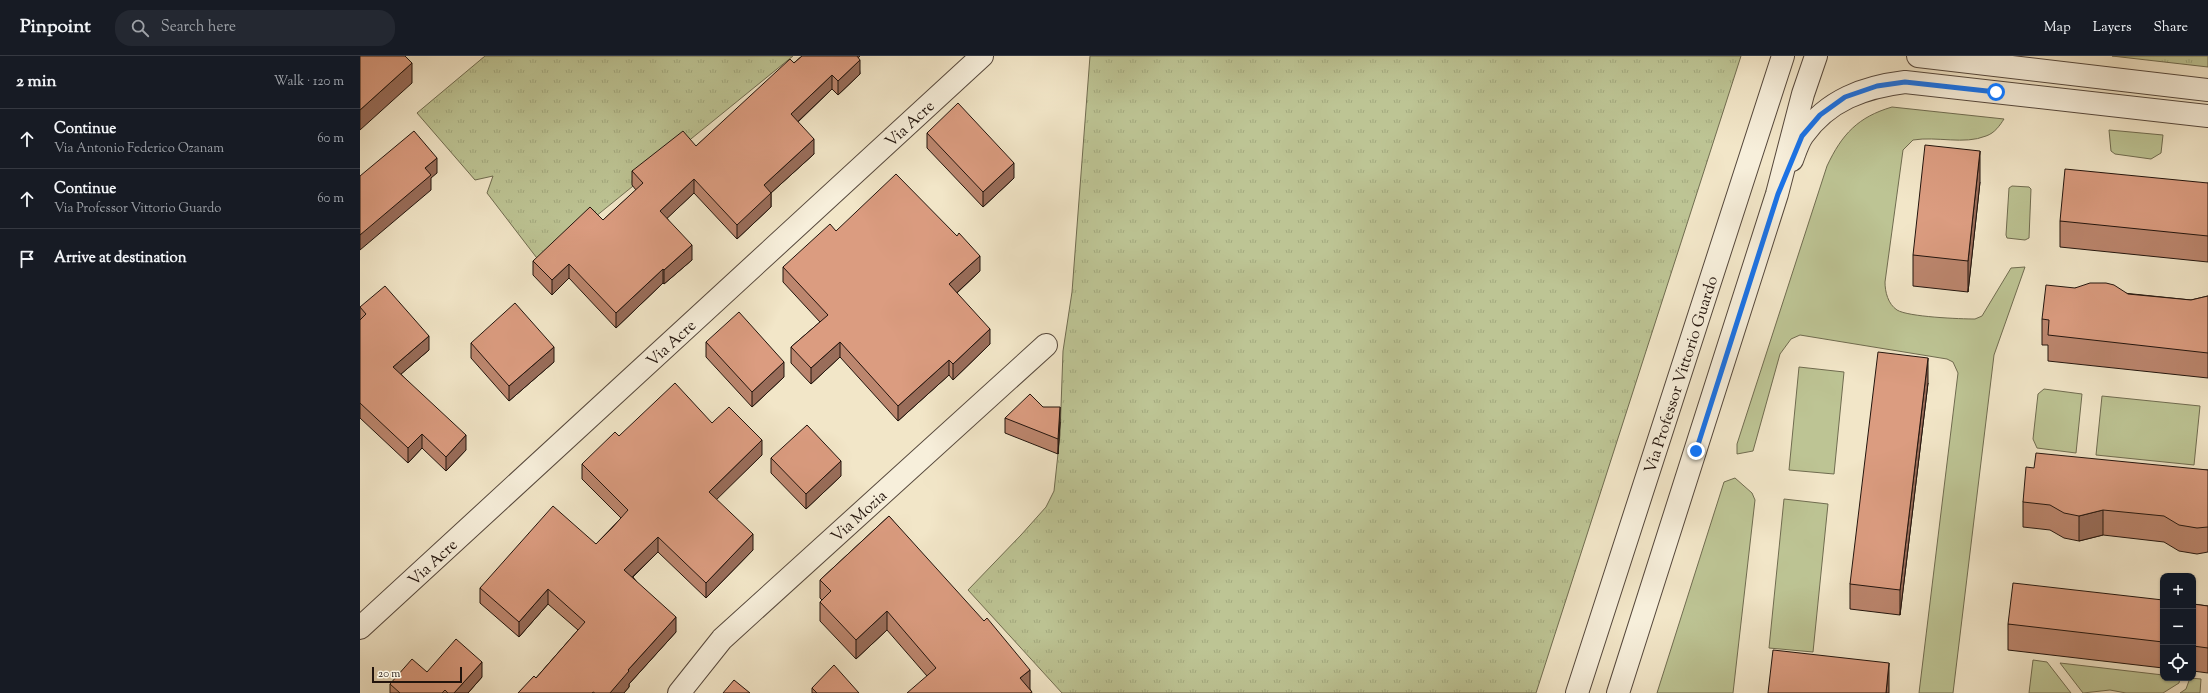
<!DOCTYPE html>
<html lang="en">
<head>
<meta charset="utf-8">
<style>
  :root { --surface:#171b24; --page:#242831; --text:#f1f3f6; --muted:#9ea1a6; --line:#363941 }
  body { margin:0; font-family:"Sorts Mill Goudy",serif; background:var(--page); color:var(--text) }
  .controls { position:absolute; right:12px; bottom:12px; display:grid; overflow:hidden; border-radius:8px; box-shadow:0 1px 3px #0004 }
  .controls button { width:36px; height:36px; display:grid; place-items:center; padding:0; border:0; border-bottom:1px solid var(--line); background:var(--surface); color:var(--text); font:20px sans-serif }
  .scale { position:absolute; left:12px; bottom:10px; width:90px; box-sizing:border-box; padding-left:4px; border:2px solid #22140d; border-top:0; font-size:11px; line-height:14px; white-space:nowrap; color:#22140d; -webkit-text-stroke:3px #f7efdb; paint-order:stroke }
  .stop { position:absolute; width:12px; height:12px; margin:-9px; border:3px solid #1a73e8; border-radius:50%; background:#fff }
  .stop.end { background:#1a73e8; border-color:#fff; box-shadow:0 1px 4px #0008 }
  .list { margin:0; padding:0; list-style:none }
  h2 { display:flex; justify-content:space-between; align-items:center; height:52px; margin:0; padding:0 16px; font-size:17px }
  h2 small { font-size:13px; font-weight:400; color:var(--muted) }
  .list li { display:grid; grid-template-columns:26px 1fr auto; gap:12px; align-items:center; box-sizing:border-box; height:60px; padding:0 16px; border-top:1px solid var(--line) }
  .list b { display:block; font-size:15px; white-space:nowrap }
  .list p { margin:0; font-size:13px; white-space:nowrap; color:var(--muted) }
  .list em { font-size:13px; font-style:normal; color:var(--muted) }
  .icon { flex:none; width:22px; height:22px; fill:none; stroke:currentColor; stroke-width:2; stroke-linecap:round; stroke-linejoin:round }
  .map { position:relative; flex:none; width:1848px; height:637px; overflow:hidden }
  header { display:flex; align-items:center; gap:24px; box-sizing:border-box; height:56px; padding:0 20px; background:var(--surface); border-bottom:1px solid var(--line) }
  header strong { font-size:19px }
  nav { display:flex; gap:22px; margin-inline-start:auto; font-size:14px }
  .search { width:280px; height:36px; background:var(--page); display:flex; align-items:center; gap:10px; box-sizing:border-box; padding:0 14px; border-radius:16px; color:var(--muted); font-size:15px }
  main { display:flex }
  aside { flex:1; background:var(--surface) }
  .map>svg:first-child { display:block }
  .grass { fill:url(#grass-tufts); stroke:#706c50 }
  .garden { fill:#bdc494; stroke:#706c50 }
  .lines { fill:none; stroke-linecap:round; stroke-linejoin:round }
  .minor-casing { stroke:#56483c; stroke-width:24 }
  .tertiary-casing { stroke:#56483c; stroke-width:24 }
  .minor { stroke:#f7efdb; stroke-width:22 }
  .tertiary { stroke:#f7efdb; stroke-width:22 }
  .wall { fill:#bc866e; stroke:#22140d }
  .shaded-wall { fill:#996d5a; stroke:#22140d }
  .building { fill:#db9c80; stroke:#22140d }
  .route { stroke:#1a73e8; stroke-width:5 }
  .labels { text-anchor:middle; stroke-width:3; stroke-linejoin:round; paint-order:stroke }
  .street-label { font-size:16px; fill:#22140d; stroke:#f7efdb }
</style>
</head>
<body>
<header>
<strong>Pinpoint</strong>
<div class="search"><svg class="icon" aria-label="search" viewBox="0 0 24 24"><circle cx="10" cy="10" r="6"/><path d="M15 15l6 6"/></svg>Search here</div>
<nav><a>Map</a><a>Layers</a><a>Share</a></nav>
</header>
<main>
<aside>
<h2>2 min<small>Walk · 120 m</small></h2>
<ul class="list">
<li><svg class="icon" aria-label="ahead" viewBox="0 0 24 24"><path d="M12 20V5M6 11l6-6 6 6"/></svg><div><b>Continue</b><p>Via Antonio Federico Ozanam</p></div><em>60 m</em></li>
<li><svg class="icon" aria-label="ahead" viewBox="0 0 24 24"><path d="M12 20V5M6 11l6-6 6 6"/></svg><div><b>Continue</b><p>Via Professor Vittorio Guardo</p></div><em>60 m</em></li>
<li><svg class="icon" aria-label="arrive" viewBox="0 0 24 24"><path d="M6 21V4h12l-3 4 3 4H6"/></svg><div><b>Arrive at destination</b></div></li>
</ul>
</aside>
<div class="map">
<svg width="1848" height="637" viewBox="0 0 1848 637">
  <defs>
    <pattern id="grass-tufts" width="24" height="20" patternUnits="userSpaceOnUse"><rect width="24" height="20" fill="#bdc494"/><path d="M3 7l-1-3M5 7V3M7 7l1-3M15 17l-1-3M17 17v-4M19 17l1-3" fill="none" stroke="#a2a87e"/></pattern>
  </defs>
  <rect width="100%" height="100%" fill="#f2e6c8"/>
  <filter id="stains"><feTurbulence type="fractalNoise" baseFrequency=".005" numOctaves="4"/><feColorMatrix values="0 0 0 0 .2 0 0 0 0 .09 0 0 0 0 .02 0 0 0 .5 -.17"/></filter>
  <radialGradient id="worn" r=".72"><stop offset=".6" stop-color="#630" stop-opacity="0"/><stop offset="1" stop-color="#630" stop-opacity=".3"/></radialGradient>
  <!-- grass -->
  <g class="grass">
    <polygon points="125,0 433,0 230,165 183,210 127,137 133,120 115,124 57,57"/>
    <polygon points="730,0 1381,0 1176,637 702,637 608,534 661,479 686,451 694,435 700,379 703,295 712,236"/>
    <polygon points="1752,0 1848,0 1848,11"/>
  </g>
  <!-- garden -->
  <g class="garden">
    <path d="M1532,51L1644,63C1640,69 1635,77 1626,80C1604,89 1577,80 1553,84L1543,94L1525,226C1525,236 1528,248 1537,254C1548,261 1601,263 1615,263L1622,260L1651,212L1665,211L1634,299L1593,637H1559L1598,317L1593,306L1587,303L1440,279L1431,283L1420,298L1393,395L1377,398V388L1467,110C1482,78 1498,61 1532,51Z"/>
    <polygon points="1749,74 1803,79 1801,97 1791,103 1755,98 1751,95"/>
    <polygon points="1652,130 1669,131 1671,133 1669,182 1665,184 1647,182 1646,179 1649,132"/>
    <polygon points="1439,311 1484,316 1474,418 1429,414"/>
    <polygon points="1684,333 1722,338 1716,397 1677,392 1673,383 1678,338"/>
    <polygon points="1742,340 1840,350 1834,409 1736,399"/>
    <polygon points="1375,422 1392,437 1395,444 1373,637 1297,637 1364,426"/>
    <polygon points="1424,443 1468,448 1453,596 1409,592"/>
    <polygon points="1673,604 1687,606 1711,637 1669,637"/>
    <polygon points="1700,607 1803,619 1803,622 1820,622 1819,627 1803,637 1766,637 1750,634 1723,637"/>
    <polygon points="1830,622 1841,623 1840,637 1820,637 1826,633"/>
  </g>
  <g class="lines">
    <defs>
      <g id="minor">
        <polyline points="1558,0 1848,34"/>
        <path d="M1432,104C1435,96 1438,86 1443,79C1468,44 1504,31 1545,26L1848,60"/>
        <path id="s1" d="M0,572L622,0"/>
        <path id="s2" d="M319,637L362,583L686,289"/>
      </g>
      <g id="tertiary">
        <path id="s3" d="M1217,637L1423,0"/>
        <polyline points="1258,637 1417,138 1443,38 1456,0"/>
      </g>
    </defs>
    <!-- minor casing -->
    <use href="#minor" class="minor-casing"/>
    <!-- tertiary casing -->
    <use href="#tertiary" class="tertiary-casing"/>
    <!-- minor -->
    <use href="#minor" class="minor"/>
    <!-- tertiary -->
    <use href="#tertiary" class="tertiary"/>
  </g>
  <!-- wall -->
  <g class="wall">
    <polygon points="442,0 500,0 498,2 500,18 478,39 472,33 438,66 454,98 411,137 411,151 377,183 334,137 307,162 332,204 304,228 303,227 256,272 209,222 192,239 173,219 173,205 243,164 276,134 272,129 272,115 336,90"/>
    <polygon points="567,77 654,122 623,151 567,92"/>
    <polygon points="1620,126 1608,236 1553,230 1553,199"/>
    <polygon points="1848,127 1848,206 1700,191 1700,165"/>
    <polygon points="476,175 620,215 597,237 630,288 593,324 589,319 538,365 480,301 451,328 431,307 431,291 460,266 423,226 423,211"/>
    <polygon points="1715,232 1831,244 1848,240 1848,322 1688,305 1688,289 1682,289 1682,263"/>
    <polygon points="0,251 69,294 41,318 106,394 86,415 62,392 48,407 0,362"/>
    <polygon points="346,286 424,321 392,351 346,301"/>
    <polygon points="111,287 194,306 149,345 111,302"/>
    <polygon points="1568,327 1540,559 1490,553 1490,528"/>
    <polygon points="683,351 700,366 698,398 645,377 645,362"/>
    <polygon points="352,367 402,399 356,443 393,494 346,542 298,496 273,521 316,576 269,628 269,631 264,637 158,637 176,622 218,574 188,548 159,581 120,547 120,532 236,488 261,462 222,423 222,408 259,380"/>
    <polygon points="411,402 481,420 446,453 411,417"/>
    <polygon points="1674,412 1848,414 1848,496 1837,498 1819,495 1804,486 1743,479 1719,485 1704,482 1690,474 1663,471 1663,446"/>
    <polygon points="529,460 670,633 672,637 567,620 527,574 496,603 460,565 460,546 462,544 460,542 460,524"/>
    <polygon points="1803,544 1803,612 1648,594 1648,568"/>
    <polygon points="1833,548 1848,550 1848,617 1833,615"/>
    <polygon points="67,616 122,621 108,637 30,637 30,628"/>
    <polygon points="452,632 499,637 452,637"/>
  </g>
  <!-- shaded-wall -->
  <g class="shaded-wall">
    <polygon points="500,4 500,18 478,39 478,25"/>
    <polygon points="52,7 52,27 0,74 0,54"/>
    <polygon points="472,19 472,33 431,72 431,58"/>
    <polygon points="454,83 454,98 411,137 411,151 377,183 377,169 404,129"/>
    <polygon points="1620,95 1620,126 1608,236 1608,205"/>
    <polygon points="77,102 77,117 71,122 71,134 0,194 0,179 65,112"/>
    <polygon points="654,107 654,122 623,151 623,136"/>
    <polygon points="334,123 334,137 300,169 300,155"/>
    <polygon points="332,189 332,204 304,228 304,214"/>
    <polygon points="620,200 620,215 589,244 589,228"/>
    <polygon points="209,208 209,222 192,239 192,224"/>
    <polygon points="303,213 303,227 256,272 256,257"/>
    <polygon points="630,273 630,288 593,324 593,308"/>
    <polygon points="69,280 69,294 33,325 33,311"/>
    <polygon points="480,286 480,301 451,328 451,312"/>
    <polygon points="194,291 194,306 149,345 149,330"/>
    <polygon points="1568,302 1568,327 1540,559 1540,534"/>
    <polygon points="589,304 589,319 538,365 538,350"/>
    <polygon points="424,306 424,321 392,351 392,336"/>
    <polygon points="700,351 700,366 698,398 698,383"/>
    <polygon points="62,378 62,392 48,407 48,392"/>
    <polygon points="106,379 106,394 86,415 86,401"/>
    <polygon points="402,384 402,399 349,451 349,436"/>
    <polygon points="481,405 481,420 446,453 446,438"/>
    <polygon points="1743,454 1743,479 1719,485 1719,460"/>
    <polygon points="393,478 393,494 346,542 346,527"/>
    <polygon points="298,481 298,496 264,529 264,514"/>
    <polygon points="188,533 188,548 159,581 159,566"/>
    <polygon points="527,555 527,574 496,603 496,584"/>
    <polygon points="316,561 316,576 269,628 269,631 264,637 250,637 268,614"/>
    <polygon points="122,606 122,621 108,637 94,637"/>
    <polygon points="1529,607 1529,637 1526,637"/>
    <polygon points="670,614 670,633 665,637 660,622"/>
  </g>
  <!-- building -->
  <g class="building">
    <polygon points="0,0 45,0 52,7 0,54"/>
    <polygon points="442,0 497,0 500,4 478,25 472,19 431,58 454,83 404,129 411,137 377,169 334,123 300,155 332,189 304,214 303,213 256,257 209,208 192,224 173,205 230,151 243,164 283,127 272,115 323,75 336,90 430,3 434,7"/>
    <polygon points="598,47 654,107 623,136 567,77"/>
    <polygon points="54,75 77,102 65,112 71,119 0,179 0,120"/>
    <polygon points="1565,89 1620,95 1608,205 1553,199"/>
    <polygon points="1705,113 1848,127 1848,180 1700,165"/>
    <polygon points="536,118 597,180 599,177 620,200 589,228 630,273 593,308 589,304 538,350 480,286 451,312 431,291 468,259 423,211 470,168 476,175"/>
    <polygon points="1730,227 1746,227 1754,229 1768,238 1831,244 1848,240 1848,297 1688,279 1689,264 1682,263 1686,229 1715,232"/>
    <polygon points="25,230 69,280 33,311 106,379 86,401 62,378 48,392 0,347 0,264 6,258 0,251"/>
    <polygon points="155,247 194,291 149,330 111,287"/>
    <polygon points="379,256 424,306 392,336 346,286"/>
    <polygon points="1518,296 1568,302 1540,534 1490,528"/>
    <polygon points="315,327 352,367 369,351 402,384 349,436 393,478 346,527 298,481 264,514 316,561 268,614 269,615 250,637 235,637 233,636 232,637 158,637 174,620 176,622 225,566 188,533 159,566 120,532 193,450 236,488 252,472 268,454 222,408 255,376 259,380"/>
    <polygon points="670,338 683,351 700,351 698,383 645,362"/>
    <polygon points="447,369 481,405 446,438 411,402"/>
    <polygon points="1676,397 1848,414 1848,471 1837,472 1819,469 1804,460 1743,454 1719,460 1704,457 1690,449 1663,446 1666,411 1674,412"/>
    <polygon points="529,460 624,565 627,562 670,614 660,622 672,636 670,637 547,637 576,612 527,555 496,584 460,546 471,535 460,524"/>
    <polygon points="1653,527 1803,544 1803,586 1648,568"/>
    <polygon points="1833,548 1848,550 1848,592 1833,590"/>
    <polygon points="96,583 122,606 94,637 88,637 85,634 82,637 40,637 30,628 52,603 67,616"/>
    <polygon points="1413,594 1529,607 1526,637 1408,637"/>
    <polygon points="474,609 499,637 457,637 452,632"/>
    <polygon points="374,624 390,637 363,637"/>
  </g>
  <g class="lines">
    <!-- route -->
    <polyline class="route" points="1336,395 1418,138 1442,80 1460,59 1485,41 1517,30 1545,26 1636,36"/>
  </g>
  <g class="labels">
    <!-- street labels -->
    <g class="street-label">
      <text dy="6" stroke="none"><textPath href="#s1" startOffset="746">Via Acre</textPath></text>
      <text dy="6" stroke="none"><textPath href="#s1" startOffset="422">Via Acre</textPath></text>
      <text dy="6" stroke="none"><textPath href="#s3" startOffset="335">Via Professor Vittorio Guardo</textPath></text>
      <text dy="6" stroke="none"><textPath href="#s2" startOffset="253">Via Mozia</textPath></text>
      <text dy="6" stroke="none"><textPath href="#s1" startOffset="98">Via Acre</textPath></text>
    </g>
  </g>
  <rect width="100%" height="100%" filter="url(#stains)"/>
  <rect width="100%" height="100%" fill="url(#worn)"/>
</svg>
<div class="controls">
<button>+</button>
<button>−</button>
<button><svg class="icon" aria-label="locate" viewBox="0 0 24 24"><circle cx="12" cy="12" r="6"/><path d="M12 2v4M12 18v4M2 12h4M18 12h4"/></svg></button>
</div>
<div class="scale">20 m</div>
<div class="stop" style="left:1636px;top:36px"></div>
<div class="stop end" style="left:1336px;top:395px"></div>
</div>
</main>
</body>
</html>
